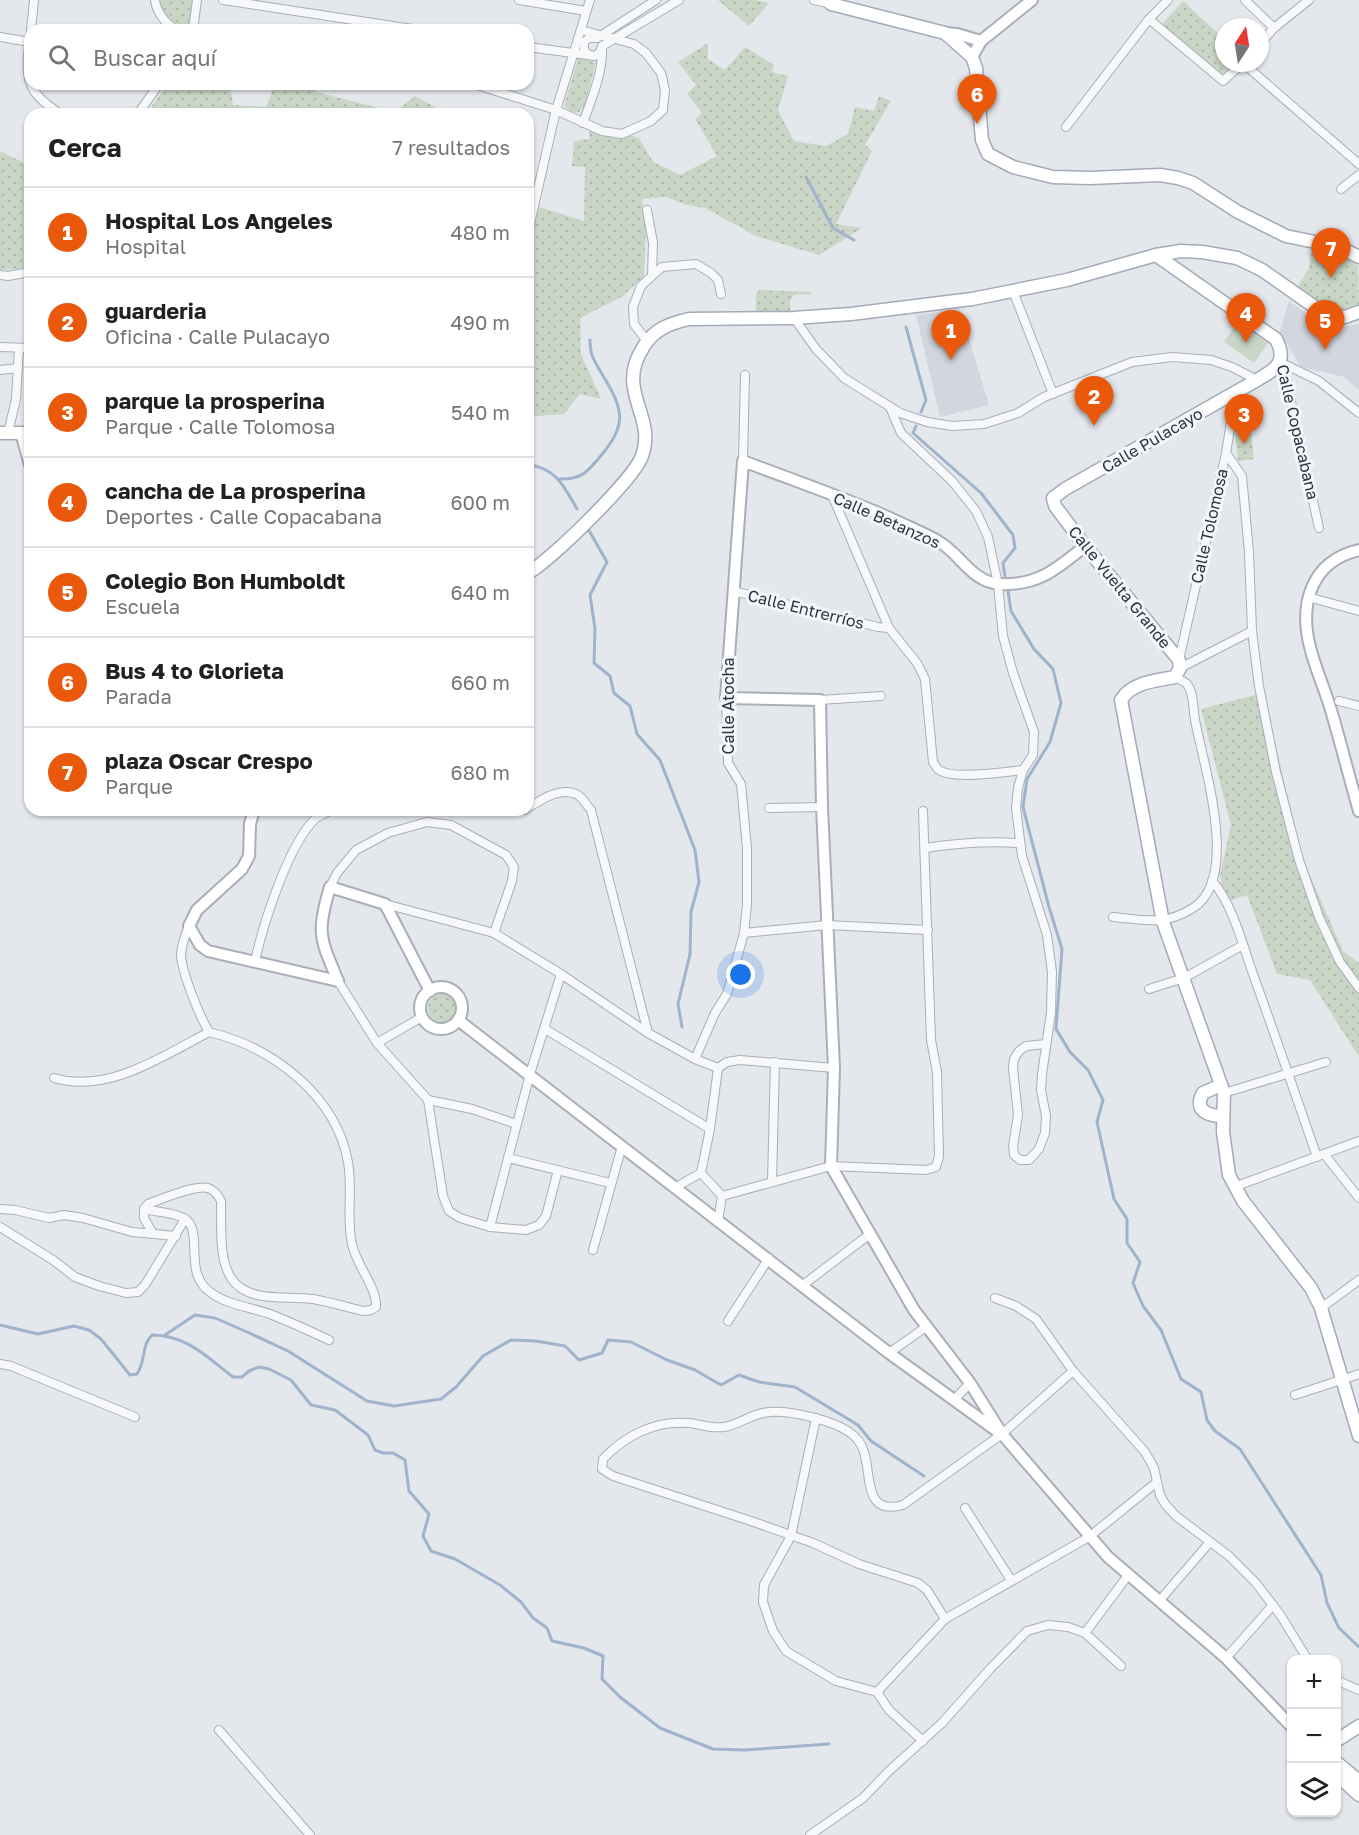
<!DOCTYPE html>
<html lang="es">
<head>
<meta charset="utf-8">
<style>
  :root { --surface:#fff; --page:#f6f6f6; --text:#202124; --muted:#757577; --line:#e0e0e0; --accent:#ea580c }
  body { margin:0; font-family:"Golos Text",sans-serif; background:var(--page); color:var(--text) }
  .controls { position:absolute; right:18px; bottom:18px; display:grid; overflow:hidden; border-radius:12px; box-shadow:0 2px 4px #0004 }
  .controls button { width:54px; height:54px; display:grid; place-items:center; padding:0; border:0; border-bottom:2px solid var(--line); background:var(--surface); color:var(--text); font:30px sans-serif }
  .compass { position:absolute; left:1215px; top:18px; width:54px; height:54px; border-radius:50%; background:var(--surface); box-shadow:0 2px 4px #0004; rotate:12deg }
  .you { position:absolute; left:741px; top:975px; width:21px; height:21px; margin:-15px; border:4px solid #fff; border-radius:50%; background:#1a73e8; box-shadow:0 0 0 9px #1a73e833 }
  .badge { display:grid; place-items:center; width:39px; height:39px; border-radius:50%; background:var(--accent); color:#fff; font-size:20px; font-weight:700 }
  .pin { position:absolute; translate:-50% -50px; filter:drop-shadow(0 2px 3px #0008) }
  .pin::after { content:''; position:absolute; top:32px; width:21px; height:18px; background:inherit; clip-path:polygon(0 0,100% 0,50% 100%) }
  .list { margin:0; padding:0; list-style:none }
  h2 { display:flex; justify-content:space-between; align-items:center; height:78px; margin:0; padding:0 24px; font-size:26px }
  h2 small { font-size:20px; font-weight:400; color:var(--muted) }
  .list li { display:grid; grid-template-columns:39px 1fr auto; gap:18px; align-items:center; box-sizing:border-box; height:90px; padding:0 24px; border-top:2px solid var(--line) }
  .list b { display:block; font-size:22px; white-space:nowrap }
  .list p { margin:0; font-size:20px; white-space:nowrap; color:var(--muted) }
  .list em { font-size:20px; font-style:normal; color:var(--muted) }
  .icon { flex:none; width:33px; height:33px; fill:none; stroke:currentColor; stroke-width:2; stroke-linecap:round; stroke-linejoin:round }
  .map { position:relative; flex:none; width:1359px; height:1835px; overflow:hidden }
  .search { position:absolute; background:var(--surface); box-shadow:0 2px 4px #0004; left:24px; top:24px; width:510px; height:66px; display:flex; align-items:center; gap:15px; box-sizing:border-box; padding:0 21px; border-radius:18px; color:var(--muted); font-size:22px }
  .panel { position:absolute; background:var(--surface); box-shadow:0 2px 4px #0004; left:24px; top:108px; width:510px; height:708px; border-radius:18px }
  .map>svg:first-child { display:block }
  .built { fill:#d2d6de }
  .grass { fill:url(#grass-dots) }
  .pitch { fill:#c9d6c5 }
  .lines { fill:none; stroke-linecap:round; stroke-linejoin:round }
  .stream { stroke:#9fb4cc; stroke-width:3 }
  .street-casing { stroke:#a9aeb7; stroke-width:10 }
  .secondary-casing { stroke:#a9aeb7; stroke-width:14 }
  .primary-casing { stroke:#a3abb8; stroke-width:15 }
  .street { stroke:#f7f8fa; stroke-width:8 }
  .secondary { stroke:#fff; stroke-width:10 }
  .primary { stroke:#fff; stroke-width:12 }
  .labels { text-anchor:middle; stroke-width:6; stroke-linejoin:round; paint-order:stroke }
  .street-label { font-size:16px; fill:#2b3445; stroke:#f4f6f9 }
</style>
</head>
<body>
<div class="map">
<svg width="1359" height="1835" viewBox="0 0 1359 1835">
  <defs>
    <pattern id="grass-dots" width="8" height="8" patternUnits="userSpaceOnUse" patternTransform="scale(1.5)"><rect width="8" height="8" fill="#c9d6c5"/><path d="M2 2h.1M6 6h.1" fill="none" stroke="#adb8ab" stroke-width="1.8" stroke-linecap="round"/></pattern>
  </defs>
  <rect width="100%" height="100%" fill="#e4e7ec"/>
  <!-- built -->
  <g class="built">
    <polygon points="1289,301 1313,318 1329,324 1342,327 1359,324 1359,390 1344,377 1301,367 1280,332"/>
    <polygon points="960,309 989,405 940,417 916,315"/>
  </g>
  <!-- grass -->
  <g class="grass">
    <path d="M158,0H193L190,30C175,30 160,15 158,0Z"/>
    <polygon points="718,0 754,0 769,3 749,26"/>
    <polygon points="1183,1 1224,39 1224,63 1234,63 1221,76 1162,24"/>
    <polygon points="708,43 708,59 725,70 745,47 774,65 772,72 788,76 778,110 794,141 826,146 848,134 855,107 874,111 879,96 891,101 865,145 872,151 836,224 862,228 819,255 756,236 705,208 687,205 666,197 642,199 646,222 644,276 623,296 580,318 581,354 601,399 580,394 564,414 537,416 528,419 528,251 539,207 584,221 585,167 572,166 574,141 590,139 588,123 639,138 653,162 680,175 717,156 695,119 702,113 687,94 696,85 678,62"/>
    <polygon points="578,58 596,62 585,105 579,112 572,113 564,106"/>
    <polygon points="167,84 230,84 233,105 266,107 275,84 317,84 316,92 395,112 415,96 435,107 434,114 143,114 148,112"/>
    <polygon points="0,151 30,166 30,268 0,270"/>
    <path d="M1312,245L1344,255L1358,266L1359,306C1334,320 1317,302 1297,288L1309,268Z"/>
    <polygon points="760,290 810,292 812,294 794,295 790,300 790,314 756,314 756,293"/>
    <polygon points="1249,415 1254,459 1238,461 1234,429 1237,416"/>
    <polygon points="1263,693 1303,860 1343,951 1359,963 1359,1057 1310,980 1277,974 1247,895 1225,902 1220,875 1231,825 1201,709"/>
    <circle cx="443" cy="1008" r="15"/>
  </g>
  <!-- pitch -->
  <polygon class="pitch" points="1238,322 1268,343 1254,363 1224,342"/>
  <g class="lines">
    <!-- stream -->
    <g class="stream">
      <polyline points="806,177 833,228 854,240"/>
      <polyline points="906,327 926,400 921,412"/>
      <polyline points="916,426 913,433 981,493 1013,535 1015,548 1003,563 1005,576"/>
      <path d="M528,465C556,467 565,488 577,509"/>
      <path d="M560,479C582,479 586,473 599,458C628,424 624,410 602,374C594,360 590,356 590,340"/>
      <polyline points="587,527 607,562 590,595 595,629 594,663 610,676 614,693 630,706 637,734 660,760 695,850 699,882 691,912 690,954 678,1004 682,1027"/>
      <polyline points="1008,591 1011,611 1034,649 1053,669 1061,703 1050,742 1027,779 1023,807 1049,907 1062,949 1056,1029 1070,1052 1088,1070 1103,1100 1097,1122 1114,1199 1127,1219 1127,1243 1140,1262 1133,1283 1143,1306 1161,1330 1181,1379 1201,1392 1207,1420 1215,1431 1240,1449 1321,1575 1327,1603 1339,1628 1359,1647"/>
      <path d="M0,1325L38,1334L74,1326L89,1330L101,1339L130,1375L137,1374C146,1361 141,1346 152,1335C187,1335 208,1358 233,1377H242L249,1371L259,1367L269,1369L291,1380L311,1405L335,1410L368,1435L375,1450L383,1453H393L405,1460L409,1491L429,1514L423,1536L431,1551L455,1559L500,1585L521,1602L533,1618L547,1628L552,1641L584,1648L603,1656L602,1679L620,1697L660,1728L713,1749L745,1750L829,1744"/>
      <polyline points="165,1335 195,1315 215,1318 247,1332 288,1351 367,1401 394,1406 441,1399 456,1387 483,1356 511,1340 536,1341 565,1346 579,1360 602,1353 608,1340 631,1342 667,1360 695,1370 721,1385 739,1375 759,1382 795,1387 858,1425 871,1441 924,1476"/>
    </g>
    <defs>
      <g id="street">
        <path d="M155,0C156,12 166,24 176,30"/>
        <polyline points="223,0 419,30"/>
        <polyline points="519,0 586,11"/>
        <polyline points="814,0 831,4"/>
        <polyline points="1245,0 1274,28"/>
        <polyline points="1149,19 1223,81 1243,63"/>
        <polyline points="31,30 34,0"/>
        <polyline points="193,30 197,0"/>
        <polyline points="0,37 30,42"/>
        <polyline points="599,37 656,0"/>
        <path d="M30,38C25,78 25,92 61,114"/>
        <polyline points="1260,44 1274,28 1309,0"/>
        <polyline points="528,47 595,56 600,52 602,46 679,0"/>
        <polyline points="589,55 584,50 584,42 589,38 597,38"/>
        <polyline points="1243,63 1359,164"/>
        <polyline points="474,84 556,110 602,131 622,134 651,121 663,110 665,90 661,73 646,53 634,44 581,30"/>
        <polyline points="134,114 140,111 159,84"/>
        <path d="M583,123C591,100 603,73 602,49"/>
        <polyline points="1066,127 1149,19 1168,0"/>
        <polyline points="1341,189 1359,175"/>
        <polyline points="647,210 653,243 652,275"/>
        <polyline points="528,232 556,110 590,0"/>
        <polyline points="0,275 8,276 30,272"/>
        <polyline points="1013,291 1053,394"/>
        <polyline points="794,318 816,349 844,378 900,413 927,422 952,426 984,424 1018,413 1044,397 1132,362 1172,357 1211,360 1232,367 1257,380"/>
        <polyline points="647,341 634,324 633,307 641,286 662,267 696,264 711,273 718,280 721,294"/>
        <polyline points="0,347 30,348"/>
        <polyline points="1280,362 1286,379 1319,528"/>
        <polyline points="1280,362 1319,381 1359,413"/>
        <polyline points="0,370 18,368"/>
        <polyline points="890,407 901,433 952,481 976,511 988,537 998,584 1003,636 1013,673 1034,732 1033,755 1023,770 1018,788 1016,808 1022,856 1047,935 1052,972 1051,1013 1042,1074 1041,1090 1046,1116 1045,1133 1039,1149 1029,1160 1020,1160 1014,1155 1013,1146 1018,1115 1013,1068 1014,1059 1019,1051 1026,1046 1046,1044"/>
        <polyline points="8,433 16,399 19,348"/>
        <polyline points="1226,453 1242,476 1249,552 1252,631 1259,686 1276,772 1299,860 1319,917 1340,962 1359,988"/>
        <polyline points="743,461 745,375"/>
        <path d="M832,495L889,628L917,663L925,679L933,762C935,765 936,768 939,770C953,780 1006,772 1023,770"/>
        <polyline points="733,591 878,627 889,628"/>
        <polyline points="1308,597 1359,611"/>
        <polyline points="1179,660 1226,453 1236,392"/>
        <polyline points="1180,668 1252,631"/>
        <polyline points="820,700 881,696"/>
        <polyline points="1339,701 1359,706"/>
        <path d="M528,808C542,799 561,786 578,795C583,798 587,806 591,810L648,1033"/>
        <polyline points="769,808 822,807"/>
        <polyline points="508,810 525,810"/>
        <path d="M925,848C957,843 987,841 1020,843"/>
        <path d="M1212,881C1232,902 1243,946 1253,974C1275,1035 1296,1096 1317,1157"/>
        <polyline points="330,887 337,873 356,850 388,833 427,822 451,825 506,855 514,867 512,881 494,933"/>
        <polyline points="385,904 494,933 561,974 648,1033 695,1059 718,1068"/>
        <path d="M1113,917C1144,920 1165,926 1193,908C1241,878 1203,764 1195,720C1193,709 1194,693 1187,684C1184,681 1178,679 1175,677"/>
        <polyline points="744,933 827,925 928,930"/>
        <path d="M255,961C263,925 288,845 315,819C319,815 326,813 331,810"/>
        <polyline points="338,981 377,1043 428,1100 443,1196 449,1211 460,1218 490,1227 526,1230 539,1225 546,1216 558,1170"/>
        <polyline points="1149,989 1184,978 1243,945"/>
        <polyline points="545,1029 710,1129"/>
        <polyline points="377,1043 422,1017"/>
        <polyline points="695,1059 715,1013 727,994 744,933 747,905 747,848 741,784 728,763 726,698"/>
        <polyline points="718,1068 710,1129 701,1173 722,1196 831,1166 926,1170 936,1167 939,1156 937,1072 931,1040 923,811"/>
        <polyline points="718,1068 727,1062 740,1060 834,1068"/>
        <path d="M54,1078C108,1094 163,1056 209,1032"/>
        <polyline points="1224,1093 1326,1062"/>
        <polyline points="428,1100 472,1109 516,1124"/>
        <polyline points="1324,1154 1359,1198"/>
        <polyline points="508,1158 610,1183"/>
        <polyline points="772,1182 775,1062"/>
        <polyline points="1234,1187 1359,1141"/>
        <polyline points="674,1188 701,1173"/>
        <polyline points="0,1209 15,1210 49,1218 64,1215 83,1218 132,1232 176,1236"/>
        <path d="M144,1209C156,1212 172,1212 184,1218C205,1231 182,1272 210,1292C227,1305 250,1307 270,1314C290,1322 310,1331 329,1340"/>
        <polyline points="718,1222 722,1196"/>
        <polyline points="0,1227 53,1260 75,1277 99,1286 126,1293 138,1292 145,1285 185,1219"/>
        <polyline points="490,1227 530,1074 561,974"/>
        <path d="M153,1234L144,1218V1209L148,1204C162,1199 194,1185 208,1188C214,1190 218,1195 221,1201C222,1224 218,1257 231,1278C248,1304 287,1295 313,1299C330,1302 346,1307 363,1311L371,1310L376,1307C377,1287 356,1265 352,1244C346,1217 353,1189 348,1162C336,1095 272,1047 209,1032C200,1017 181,971 181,954C182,944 185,935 189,926"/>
        <polyline points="593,1250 622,1146"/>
        <polyline points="803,1285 870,1234"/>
        <polyline points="995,1298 1016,1306 1036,1319 1073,1371"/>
        <polyline points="1321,1308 1359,1280"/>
        <polyline points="728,1321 769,1258"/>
        <polyline points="889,1353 926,1327"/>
        <polyline points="0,1364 11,1366 135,1417"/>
        <polyline points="1295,1395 1359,1374"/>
        <polyline points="955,1399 970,1383"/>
        <polyline points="816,1418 791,1536 764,1585 763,1602 773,1631 786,1651 836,1681 877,1692 945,1619"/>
        <path d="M1157,1482L1089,1537L945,1619L927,1590L918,1583L859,1564L813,1543L751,1521L613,1476L602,1469L603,1459C625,1436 655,1420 688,1423C701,1424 711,1429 724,1427C737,1425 749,1416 763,1413C785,1408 842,1421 857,1439C877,1461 856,1518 903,1505L1002,1434L1073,1371L1145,1452L1154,1468L1160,1495L1165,1504L1176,1516L1229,1556L1256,1583L1281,1616L1308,1660"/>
        <polyline points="965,1508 1011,1580"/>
        <polyline points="1160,1600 1210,1542"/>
        <polyline points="1226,1658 1273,1605"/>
        <polyline points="1121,1666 1085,1633 1129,1574"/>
        <polyline points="1336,1680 1359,1690"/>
        <polyline points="877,1692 889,1710 923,1741"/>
        <polyline points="219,1730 310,1835"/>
        <polyline points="810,1835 863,1798 889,1771 942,1723 990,1669 1027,1631 1048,1625 1068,1627 1085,1633"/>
      </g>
      <g id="secondary">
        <polyline points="945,33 957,34 981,41"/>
        <polyline points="972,57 981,41 1032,0"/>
        <polyline points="21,433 30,465"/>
        <path d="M1085,546C1058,568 1038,586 1000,584C971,582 961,554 938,541C926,534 913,529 901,523C849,499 795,481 743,461L726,698L820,700L822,807L834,1068L831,1166L914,1310L970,1383L1002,1434L1108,1557L1226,1658L1292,1727"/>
        <path d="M1359,550C1311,561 1299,604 1310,647C1316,671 1327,694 1333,717C1342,748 1350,780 1359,811"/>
        <polyline points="254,810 250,824 249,856 242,869 197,910 189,926 200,945 208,951 338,981"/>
        <path d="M338,981C320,938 316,933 330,887L385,904L430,991"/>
        <circle cx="441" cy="1008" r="21"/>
        <polyline points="458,1020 889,1353 997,1431"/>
      </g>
      <g id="primary">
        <polyline points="828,0 831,4 945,33 972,57 976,68 982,140 988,154 1013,167 1053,177 1090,178 1160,175 1178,178 1193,183 1238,212 1286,236 1339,247 1359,257"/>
        <path d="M1156,255L1276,339C1288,362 1276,369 1257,380L1065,489L1053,498L1055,506L1085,546L1179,660L1180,668L1175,677C1155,681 1132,682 1121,700L1163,922L1224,1093L1223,1132L1229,1175L1243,1201L1311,1288L1321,1308L1359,1436"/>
        <polyline points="0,433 30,433"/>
        <path d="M528,573C551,560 634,479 642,456C657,415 614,391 644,346C654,329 671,323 689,319L794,318L851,314L972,299L1067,280L1156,255L1181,251L1202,252L1237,258L1262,270L1319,310L1335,317H1345L1359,312"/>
        <path d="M1221,1085L1203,1093C1193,1111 1209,1116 1223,1116"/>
        <polyline points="1336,1741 1359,1726"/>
        <polyline points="1336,1762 1359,1781"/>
        <polyline points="1336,1774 1359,1795"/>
      </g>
    </defs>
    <!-- street casing -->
    <use href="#street" class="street-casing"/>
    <!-- secondary casing -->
    <use href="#secondary" class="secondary-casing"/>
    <!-- primary casing -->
    <use href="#primary" class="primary-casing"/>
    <!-- street -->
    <use href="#street" class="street"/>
    <!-- secondary -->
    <use href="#secondary" class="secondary"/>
    <!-- primary -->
    <use href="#primary" class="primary"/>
  </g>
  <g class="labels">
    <!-- street labels -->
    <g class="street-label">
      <text transform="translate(1298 432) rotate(77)" y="6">Calle Copacabana</text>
      <text transform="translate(1152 440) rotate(-30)" y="6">Calle Pulacayo</text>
      <text transform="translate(887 520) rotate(24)" y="6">Calle Betanzos</text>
      <text transform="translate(1209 526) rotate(-77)" y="6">Calle Tolomosa</text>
      <text transform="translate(1120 587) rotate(51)" y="6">Calle Vuelta Grande</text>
      <text transform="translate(806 609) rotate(14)" y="6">Calle Entrerríos</text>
      <text transform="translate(728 706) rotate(-90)" y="6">Calle Atocha</text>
    </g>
  </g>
</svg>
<div class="controls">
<button>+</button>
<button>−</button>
<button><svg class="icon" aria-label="layers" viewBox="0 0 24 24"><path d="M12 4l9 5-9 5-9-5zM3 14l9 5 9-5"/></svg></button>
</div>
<svg class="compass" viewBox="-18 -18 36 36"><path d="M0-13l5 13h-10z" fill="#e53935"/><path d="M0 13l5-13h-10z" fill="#757577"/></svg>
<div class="you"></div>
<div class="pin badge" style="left:951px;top:360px">1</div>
<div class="pin badge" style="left:1094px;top:426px">2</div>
<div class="pin badge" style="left:1244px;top:444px">3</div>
<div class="pin badge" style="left:1246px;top:343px">4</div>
<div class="pin badge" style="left:1325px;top:350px">5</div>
<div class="pin badge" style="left:977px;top:124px">6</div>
<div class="pin badge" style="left:1331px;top:278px">7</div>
<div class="search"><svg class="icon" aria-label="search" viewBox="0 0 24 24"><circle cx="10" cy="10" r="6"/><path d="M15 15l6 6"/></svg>Buscar aquí</div>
<section class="panel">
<h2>Cerca<small>7 resultados</small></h2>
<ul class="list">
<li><span class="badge">1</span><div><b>Hospital Los Angeles</b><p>Hospital</p></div><em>480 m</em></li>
<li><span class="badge">2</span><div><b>guarderia</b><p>Oficina · Calle Pulacayo</p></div><em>490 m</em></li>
<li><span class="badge">3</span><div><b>parque la prosperina</b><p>Parque · Calle Tolomosa</p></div><em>540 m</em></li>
<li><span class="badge">4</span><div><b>cancha de La prosperina</b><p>Deportes · Calle Copacabana</p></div><em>600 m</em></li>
<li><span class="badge">5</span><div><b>Colegio Bon Humboldt</b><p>Escuela</p></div><em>640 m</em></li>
<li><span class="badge">6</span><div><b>Bus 4 to Glorieta</b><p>Parada</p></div><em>660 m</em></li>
<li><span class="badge">7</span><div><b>plaza Oscar Crespo</b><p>Parque</p></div><em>680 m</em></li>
</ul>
</section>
</div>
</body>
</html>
